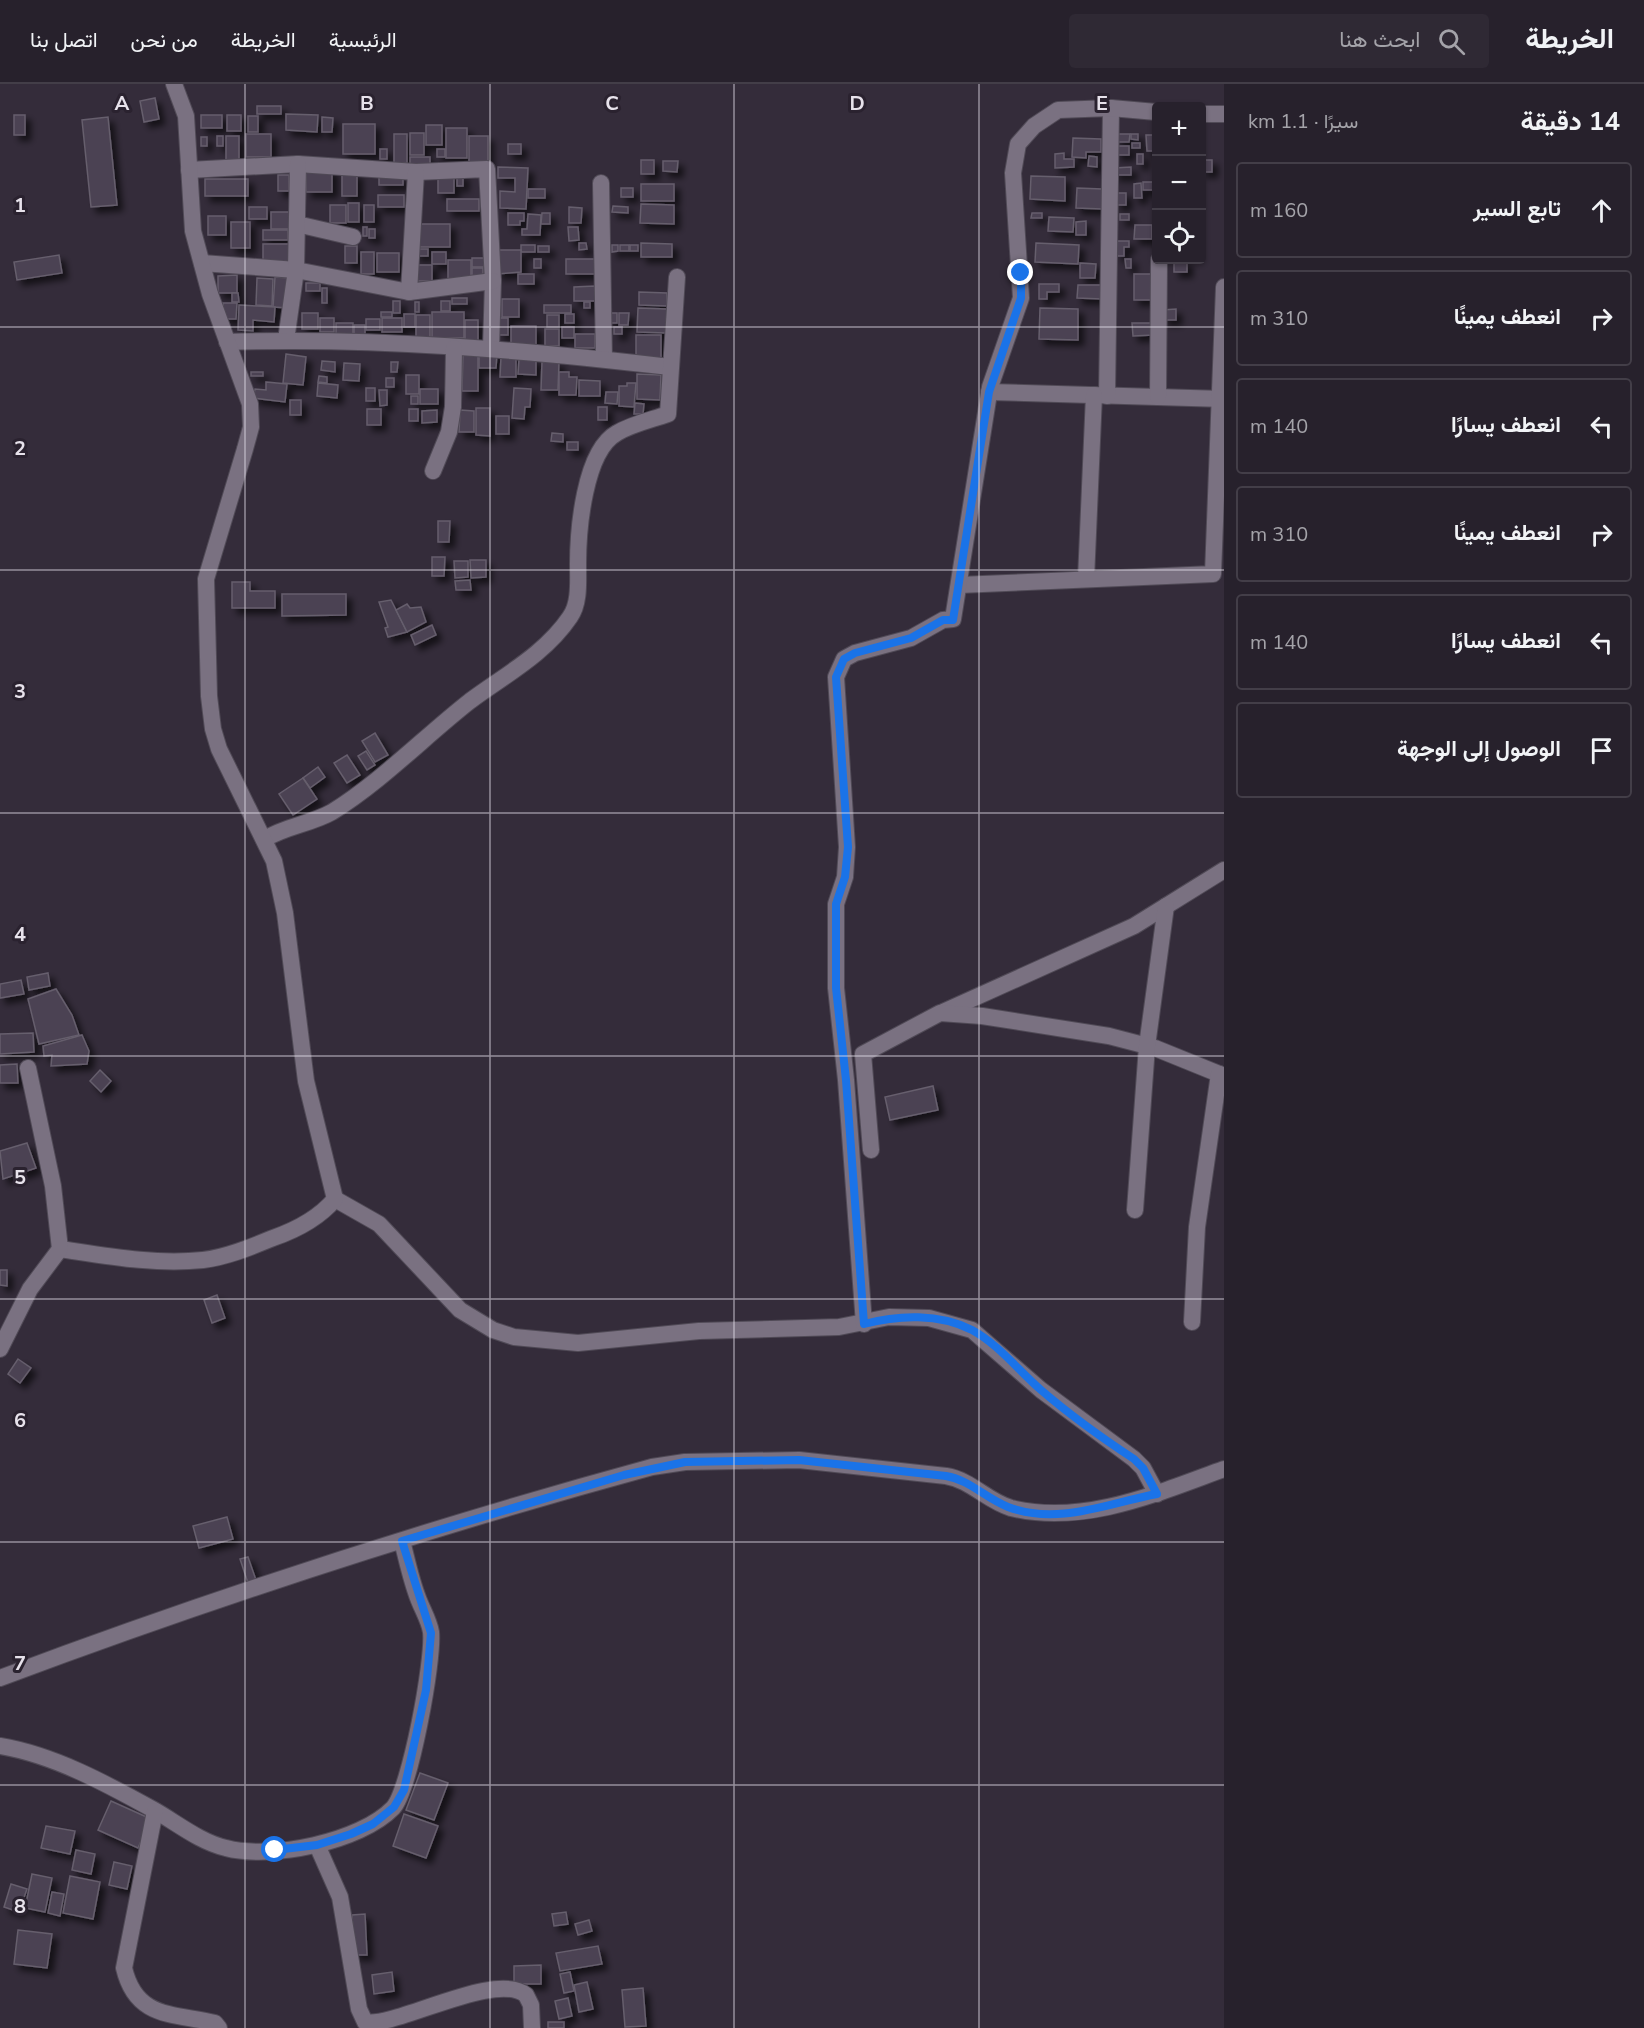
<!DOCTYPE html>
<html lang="ar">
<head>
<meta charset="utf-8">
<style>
  :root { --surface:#27212c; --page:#2f2934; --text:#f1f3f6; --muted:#a4a3a9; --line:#433e48 }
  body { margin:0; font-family:"Nunito Sans",Vazirmatn,sans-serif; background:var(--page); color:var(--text); direction:rtl }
  .controls { position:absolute; right:18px; top:18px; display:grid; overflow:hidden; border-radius:6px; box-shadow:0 2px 4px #0004 }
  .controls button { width:54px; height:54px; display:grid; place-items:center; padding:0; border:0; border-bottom:2px solid var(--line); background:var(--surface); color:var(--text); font:30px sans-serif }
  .stop { position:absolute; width:18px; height:18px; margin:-14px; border:4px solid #1a73e8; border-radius:50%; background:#fff }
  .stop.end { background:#1a73e8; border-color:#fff; box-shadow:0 2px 6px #0008 }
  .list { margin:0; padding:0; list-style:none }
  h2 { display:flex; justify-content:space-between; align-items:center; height:78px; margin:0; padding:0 24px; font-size:26px }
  h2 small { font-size:20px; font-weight:400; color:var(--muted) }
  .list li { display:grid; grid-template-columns:39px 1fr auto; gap:18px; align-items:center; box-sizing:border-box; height:96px; margin:0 12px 12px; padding:0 12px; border:2px solid var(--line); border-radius:6px }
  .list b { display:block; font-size:22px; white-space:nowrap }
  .list em { font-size:20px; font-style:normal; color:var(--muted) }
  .icon { flex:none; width:33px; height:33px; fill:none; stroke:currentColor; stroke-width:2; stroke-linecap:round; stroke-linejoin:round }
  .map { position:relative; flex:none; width:1224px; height:1944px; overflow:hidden; direction:ltr }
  header { display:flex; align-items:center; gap:36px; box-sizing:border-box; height:84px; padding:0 30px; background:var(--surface); border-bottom:2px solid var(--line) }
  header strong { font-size:28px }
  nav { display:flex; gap:33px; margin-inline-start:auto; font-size:21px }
  .search { width:420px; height:54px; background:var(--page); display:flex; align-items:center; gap:15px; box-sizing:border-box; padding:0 21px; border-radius:6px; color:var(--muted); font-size:22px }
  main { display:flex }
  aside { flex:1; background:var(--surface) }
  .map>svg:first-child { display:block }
  .building { fill:#4b4352; stroke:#665e6d; stroke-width:1.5; filter:url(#shadow) }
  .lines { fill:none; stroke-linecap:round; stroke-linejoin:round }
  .minor-casing { stroke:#504a56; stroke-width:18 }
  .minor { stroke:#7a7181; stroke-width:16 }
  .route { stroke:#1a73e8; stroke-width:8 }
  .grid { fill:none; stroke:#e7e2eb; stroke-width:1.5; stroke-opacity:0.55 }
  .grid-label { font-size:20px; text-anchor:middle; font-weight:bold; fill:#e7e2eb; stroke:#2a222f; stroke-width:6; stroke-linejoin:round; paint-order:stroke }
</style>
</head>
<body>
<header>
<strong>الخريطة</strong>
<div class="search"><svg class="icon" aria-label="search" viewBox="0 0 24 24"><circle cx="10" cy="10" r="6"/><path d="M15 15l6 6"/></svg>ابحث هنا</div>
<nav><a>الرئيسية</a><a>الخريطة</a><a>من نحن</a><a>اتصل بنا</a></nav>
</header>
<main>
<aside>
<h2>14 دقيقة<small>سيرًا · 1.1 km</small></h2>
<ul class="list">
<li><svg class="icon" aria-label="ahead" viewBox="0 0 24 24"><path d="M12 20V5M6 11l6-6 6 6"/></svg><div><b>تابع السير</b></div><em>160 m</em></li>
<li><svg class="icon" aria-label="right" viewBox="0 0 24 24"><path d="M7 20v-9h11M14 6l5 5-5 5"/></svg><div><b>انعطف يمينًا</b></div><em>310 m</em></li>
<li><svg class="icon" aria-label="left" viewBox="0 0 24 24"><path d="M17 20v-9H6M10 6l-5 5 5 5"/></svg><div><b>انعطف يسارًا</b></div><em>140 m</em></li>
<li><svg class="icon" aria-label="right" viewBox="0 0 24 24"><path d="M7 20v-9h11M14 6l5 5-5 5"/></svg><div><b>انعطف يمينًا</b></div><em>310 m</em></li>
<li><svg class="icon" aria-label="left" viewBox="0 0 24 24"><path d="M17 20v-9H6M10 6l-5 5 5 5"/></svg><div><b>انعطف يسارًا</b></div><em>140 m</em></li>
<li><svg class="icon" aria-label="arrive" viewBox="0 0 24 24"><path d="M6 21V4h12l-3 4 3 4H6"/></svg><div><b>الوصول إلى الوجهة</b></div></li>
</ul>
</aside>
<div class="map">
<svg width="1224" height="1944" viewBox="0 0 1224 1944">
  <defs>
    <filter id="shadow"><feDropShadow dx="5.5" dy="5.5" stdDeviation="3" flood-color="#0009"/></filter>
  </defs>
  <rect width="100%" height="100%" fill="#342c3a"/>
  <!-- building -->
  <g class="building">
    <polygon points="155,14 159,35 144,38 140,17"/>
    <rect x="257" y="22" width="24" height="8"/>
    <polygon points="286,30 318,31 317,48 286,46"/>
    <rect x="14" y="31" width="11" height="20"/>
    <rect x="201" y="31" width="21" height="13"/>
    <rect x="227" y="31" width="14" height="16"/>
    <rect x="248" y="32" width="10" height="16"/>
    <polygon points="108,33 117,121 91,123 82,36"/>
    <polygon points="322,33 333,34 332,48 322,48"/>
    <rect x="343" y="40" width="32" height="30"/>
    <rect x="426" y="41" width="16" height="20"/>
    <rect x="446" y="44" width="21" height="30"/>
    <rect x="410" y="49" width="14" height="22"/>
    <rect x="246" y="50" width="25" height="23"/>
    <rect x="394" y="50" width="13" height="29"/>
    <polygon points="1117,50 1130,50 1129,58 1117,58"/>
    <polygon points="1131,50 1138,50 1138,56 1131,55"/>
    <polygon points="1146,51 1153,51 1154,67 1147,67"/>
    <rect x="217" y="52" width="6" height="10"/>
    <rect x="226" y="52" width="13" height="25"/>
    <rect x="469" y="52" width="19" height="28"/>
    <rect x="201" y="53" width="6" height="9"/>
    <polygon points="1073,54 1101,55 1101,68 1086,68 1086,74 1072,73"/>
    <rect x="1132" y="59" width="8" height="5"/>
    <rect x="508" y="60" width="13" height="10"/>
    <rect x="1116" y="62" width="13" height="9"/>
    <rect x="380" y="65" width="7" height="10"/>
    <rect x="437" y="65" width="8" height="8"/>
    <polygon points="1064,69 1064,75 1074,75 1074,83 1055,84 1055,70"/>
    <rect x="1137" y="70" width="6" height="10"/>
    <polygon points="1089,72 1097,73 1097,83 1088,82"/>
    <rect x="410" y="73" width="20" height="11"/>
    <rect x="641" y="76" width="13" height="14"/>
    <rect x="1202" y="76" width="10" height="12"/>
    <polygon points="663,77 678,77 677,88 663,87"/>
    <polygon points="498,83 528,84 526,125 500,124 500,107 515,108 515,94 498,94"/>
    <polygon points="1131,83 1131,91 1114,91 1114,84"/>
    <rect x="306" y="85" width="26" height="23"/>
    <rect x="342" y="89" width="15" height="23"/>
    <rect x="438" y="90" width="16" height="19"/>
    <rect x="457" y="90" width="6" height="12"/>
    <rect x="278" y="91" width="11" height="16"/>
    <polygon points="1031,92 1065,93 1065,117 1030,115"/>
    <rect x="379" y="93" width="24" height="8"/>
    <rect x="205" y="95" width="43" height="17"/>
    <rect x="1143" y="98" width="10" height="8"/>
    <polygon points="1141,99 1142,114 1134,114 1134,100"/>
    <rect x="641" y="100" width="33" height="17"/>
    <rect x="621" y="104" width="12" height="9"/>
    <polygon points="1077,104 1102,105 1102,125 1076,124"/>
    <rect x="528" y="105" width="17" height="9"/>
    <rect x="1116" y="109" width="10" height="12"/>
    <rect x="378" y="111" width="26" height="12"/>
    <rect x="447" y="115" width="32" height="12"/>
    <rect x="348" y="119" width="11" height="19"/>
    <polygon points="641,120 674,121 674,140 640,139"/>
    <rect x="330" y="121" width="16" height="18"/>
    <rect x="364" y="121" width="10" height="17"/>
    <polygon points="613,122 628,123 628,129 612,128"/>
    <rect x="249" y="123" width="18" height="12"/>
    <polygon points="569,123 582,124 581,139 569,139"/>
    <rect x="271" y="128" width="19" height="17"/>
    <polygon points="508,129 524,129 524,137 520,137 520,141 508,141"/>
    <polygon points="542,129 550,129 550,140 541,140"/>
    <polygon points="1032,129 1042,129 1042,134 1031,134"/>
    <polygon points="528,130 541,131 540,151 522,151 522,145 527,145"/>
    <rect x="1120" y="130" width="9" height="6"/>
    <rect x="208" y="132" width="18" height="19"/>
    <polygon points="1049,133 1074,134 1073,148 1048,147"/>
    <polygon points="1086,137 1086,151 1076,151 1076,138"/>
    <rect x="231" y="138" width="19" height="26"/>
    <rect x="417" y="140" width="33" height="23"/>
    <polygon points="1135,141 1152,141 1152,155 1134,155"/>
    <rect x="363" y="143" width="4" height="9"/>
    <polygon points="568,143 578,143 579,156 569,157"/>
    <rect x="369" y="145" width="6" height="9"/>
    <rect x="263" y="146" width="25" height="10"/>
    <polygon points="1117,157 1129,157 1129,163 1124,163 1124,172 1117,172"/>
    <polygon points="579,159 586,159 587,165 579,166"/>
    <polygon points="641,159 672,160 672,173 641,173"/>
    <polygon points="1036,159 1079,161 1078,180 1035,178"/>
    <rect x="263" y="160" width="27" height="19"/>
    <rect x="521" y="161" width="14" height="7"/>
    <polygon points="612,161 618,161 618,167 612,168"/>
    <rect x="620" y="161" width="9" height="6"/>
    <rect x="630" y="161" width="8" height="6"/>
    <rect x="345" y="162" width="12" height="17"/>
    <rect x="538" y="162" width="11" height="6"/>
    <rect x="415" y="165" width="13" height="7"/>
    <polygon points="497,166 521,166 521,188 497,190"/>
    <rect x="361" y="168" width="13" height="22"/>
    <rect x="432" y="168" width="14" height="12"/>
    <rect x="377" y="169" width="22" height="19"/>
    <polygon points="59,171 62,189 17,196 14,178"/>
    <rect x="472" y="174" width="12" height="9"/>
    <rect x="534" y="175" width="7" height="9"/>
    <rect x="566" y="175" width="29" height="15"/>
    <polygon points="1125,175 1131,175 1131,184 1126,184"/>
    <rect x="448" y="176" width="23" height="19"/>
    <rect x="1174" y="177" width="13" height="11"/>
    <polygon points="1080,179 1096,180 1095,194 1080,194"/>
    <rect x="416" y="181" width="16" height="16"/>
    <rect x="472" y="184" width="11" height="11"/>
    <rect x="518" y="190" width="16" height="10"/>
    <polygon points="1134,190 1152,190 1151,216 1134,216"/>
    <polygon points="237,191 237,209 218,209 218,192"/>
    <polygon points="275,193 291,194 289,224 273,223"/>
    <polygon points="257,194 273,195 272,222 256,221"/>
    <rect x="306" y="199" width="14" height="8"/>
    <polygon points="1039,200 1059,200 1059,208 1047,208 1047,215 1039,215"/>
    <polygon points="1078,201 1103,201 1102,215 1077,214"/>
    <polygon points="595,202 595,217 574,217 574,203"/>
    <rect x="322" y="204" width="5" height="15"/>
    <polygon points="639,208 667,209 667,222 639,221"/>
    <polygon points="232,209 238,209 239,218 232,218"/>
    <rect x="452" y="214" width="15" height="6"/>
    <rect x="502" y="215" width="17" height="18"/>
    <rect x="393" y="217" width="7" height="12"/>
    <rect x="441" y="217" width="9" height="10"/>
    <rect x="415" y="218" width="4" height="10"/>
    <rect x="584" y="218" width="6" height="6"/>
    <polygon points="223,219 237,219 236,235 223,235"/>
    <polygon points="239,221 275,223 274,238 253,236 253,247 238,246"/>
    <rect x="544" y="221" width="27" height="8"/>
    <polygon points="638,224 667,225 666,249 637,248"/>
    <polygon points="1040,224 1078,225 1078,256 1039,255"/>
    <polygon points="1176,225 1176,236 1163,236 1162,226"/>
    <rect x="381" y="228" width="11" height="5"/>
    <rect x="432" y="228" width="32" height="26"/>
    <rect x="302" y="229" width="16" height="16"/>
    <rect x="609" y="229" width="8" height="10"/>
    <polygon points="619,229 629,229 628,241 619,241"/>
    <rect x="404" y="230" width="11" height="13"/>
    <rect x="565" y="230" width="9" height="9"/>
    <rect x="416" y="231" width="14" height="23"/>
    <rect x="547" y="231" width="12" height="12"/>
    <rect x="320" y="234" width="14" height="14"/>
    <rect x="382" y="234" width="20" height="14"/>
    <rect x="499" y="234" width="9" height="17"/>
    <rect x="366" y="235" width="14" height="11"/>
    <rect x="465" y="236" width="13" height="26"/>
    <rect x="336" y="239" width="17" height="16"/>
    <polygon points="1132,239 1153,239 1153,251 1133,252"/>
    <rect x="354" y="241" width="11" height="9"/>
    <rect x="511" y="242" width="25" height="19"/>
    <rect x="562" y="243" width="12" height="11"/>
    <rect x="614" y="243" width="8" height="7"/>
    <rect x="545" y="245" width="14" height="17"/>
    <rect x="575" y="250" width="20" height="14"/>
    <polygon points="636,251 661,251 661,276 636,275"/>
    <polygon points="463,267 478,267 478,307 462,307"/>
    <polygon points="479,268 497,269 496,284 479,284"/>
    <polygon points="286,270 306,273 303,301 283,299"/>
    <polygon points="501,273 516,273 516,293 500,293"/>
    <polygon points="519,275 536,275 536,291 518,290"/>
    <polygon points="322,277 335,278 335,288 321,286"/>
    <polygon points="391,278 398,278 397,288 391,288"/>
    <polygon points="542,278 559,278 558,306 541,306"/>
    <polygon points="344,279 360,280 359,297 343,296"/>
    <rect x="251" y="288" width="12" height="4"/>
    <polygon points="559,288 569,288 569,293 577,293 576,311 559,311"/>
    <polygon points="637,290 661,291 660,316 637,315"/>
    <rect x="406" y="291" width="13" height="19"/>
    <polygon points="319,292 327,293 327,299 318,298"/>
    <rect x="386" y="294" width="8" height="9"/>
    <polygon points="579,296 600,297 600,312 579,312"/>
    <polygon points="266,298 287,300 285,318 253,314 255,305 266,306"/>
    <polygon points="318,299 338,301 337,314 317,312"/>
    <polygon points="627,299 636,299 634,323 619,322 619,302 627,302"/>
    <rect x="366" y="304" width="9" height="13"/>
    <polygon points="514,304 531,305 530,323 525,323 524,335 512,334"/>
    <rect x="420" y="305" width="18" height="15"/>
    <polygon points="379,306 387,306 387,321 380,322"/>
    <polygon points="606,308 618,308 617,320 605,319"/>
    <rect x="411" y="312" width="7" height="8"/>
    <rect x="290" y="316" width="11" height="15"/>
    <polygon points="635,319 644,320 643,330 634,330"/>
    <rect x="598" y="323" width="9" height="13"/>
    <polygon points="476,324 490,324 490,352 476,351"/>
    <rect x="367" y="325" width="14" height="16"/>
    <rect x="409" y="325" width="9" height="12"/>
    <polygon points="437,326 437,338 422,339 422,327"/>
    <polygon points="460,326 474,327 474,348 459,348"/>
    <rect x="496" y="332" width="13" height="18"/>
    <polygon points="552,349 563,350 563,358 551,357"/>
    <rect x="567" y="358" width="11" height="8"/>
    <polygon points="438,437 450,437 449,458 438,458"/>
    <polygon points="432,473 445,473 444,492 432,492"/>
    <polygon points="470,476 486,476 486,493 471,494"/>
    <polygon points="454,477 468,477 468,493 455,494"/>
    <polygon points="470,496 471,506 456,506 455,497"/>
    <polygon points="232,498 250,498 250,507 275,507 275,524 232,524"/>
    <polygon points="282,510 346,510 346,531 282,532"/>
    <polygon points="391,516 407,548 388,553 385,544 388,543 379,518"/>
    <polygon points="407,520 410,524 421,523 426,538 407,548 396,526"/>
    <polygon points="432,541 436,551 415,561 411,551"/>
    <polygon points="375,649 388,671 375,678 362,657"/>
    <polygon points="366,667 375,681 367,686 358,672"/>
    <polygon points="347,671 360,691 347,699 334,679"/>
    <polygon points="318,683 325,693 310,704 303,694"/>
    <polygon points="303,694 317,715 293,731 279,710"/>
    <polygon points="48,889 50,902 29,906 27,893"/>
    <polygon points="21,896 24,910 0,914 0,900"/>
    <polygon points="56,905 72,931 79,951 39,960 28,915"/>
    <polygon points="33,949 34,968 0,970 0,950"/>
    <polygon points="82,951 89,967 87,980 51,982 52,971 44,972 43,962"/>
    <polygon points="17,980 18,999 0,999 0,981"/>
    <polygon points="100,986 111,997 101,1008 90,997"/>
    <polygon points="933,1002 938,1026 890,1036 885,1013"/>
    <polygon points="27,1059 36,1084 3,1095 0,1067"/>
    <polygon points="0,1186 7,1186 7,1202 0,1201"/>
    <polygon points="217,1211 225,1234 212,1239 204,1216"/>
    <polygon points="18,1275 31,1284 20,1299 8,1290"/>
    <polygon points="227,1433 233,1455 199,1464 193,1442"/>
    <polygon points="248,1473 256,1496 248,1499 240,1475"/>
    <polygon points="420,1689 448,1699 434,1736 406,1726"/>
    <polygon points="111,1717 151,1735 138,1764 98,1746"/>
    <polygon points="404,1730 438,1742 426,1774 393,1762"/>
    <polygon points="46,1742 75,1747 70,1770 41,1764"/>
    <polygon points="76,1766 95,1770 91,1790 72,1786"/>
    <polygon points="114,1778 132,1782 127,1805 109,1801"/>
    <polygon points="32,1790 52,1794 45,1828 25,1824"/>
    <polygon points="70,1792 100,1798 93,1835 63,1829"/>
    <polygon points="11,1800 27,1805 19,1828 4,1823"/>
    <polygon points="52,1808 64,1810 60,1832 48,1829"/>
    <polygon points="566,1828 568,1840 554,1842 552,1830"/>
    <polygon points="365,1830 367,1871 354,1871 352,1831"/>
    <polygon points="589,1836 592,1847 578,1851 575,1840"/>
    <polygon points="18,1846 52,1850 47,1884 14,1880"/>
    <polygon points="598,1862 602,1880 560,1887 556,1869"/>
    <polygon points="541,1881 541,1900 514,1900 514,1882"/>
    <polygon points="392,1888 394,1907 374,1910 372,1891"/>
    <polygon points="570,1888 574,1907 564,1909 560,1890"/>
    <polygon points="587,1898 593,1925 579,1928 574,1901"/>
    <polygon points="643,1904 646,1942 625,1943 622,1906"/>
    <polygon points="568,1914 572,1932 559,1935 555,1917"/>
    <rect x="548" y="1938" width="16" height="6"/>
  </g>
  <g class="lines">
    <defs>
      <g id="minor">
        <polyline points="1202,30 1224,30"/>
        <polyline points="189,86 298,80 416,88 487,85 493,197 491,265"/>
        <polyline points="601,99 604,275"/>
        <polyline points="297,140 353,153"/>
        <polyline points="202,179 296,186 409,208 493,197"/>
        <polyline points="409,208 416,88"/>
        <polyline points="286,256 296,186 298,80"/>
        <path d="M227,258C375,253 523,266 670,283"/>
        <polyline points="989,308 1224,315"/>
        <polyline points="1107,312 1111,24"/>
        <polyline points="1158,313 1159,176"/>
        <polyline points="433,387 449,348 453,323 454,264"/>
        <polyline points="1086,495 1094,311"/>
        <polyline points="959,501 1213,490 1224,203"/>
        <path d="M265,755C286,742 311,740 332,728C382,697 424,653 470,617C505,591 545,570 570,533C580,519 578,497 578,480C578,447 584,367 617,349C632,340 651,336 668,330L677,193"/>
        <polyline points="943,928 1134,842 1224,786"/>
        <polyline points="871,1066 863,970 940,929 982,932 1109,952 1155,964 1224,992"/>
        <polyline points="335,1115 379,1140 460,1226 493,1246 514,1253 578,1259 699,1247 839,1243 889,1233 929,1234 972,1246 1041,1306 1134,1375 1143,1384 1157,1410"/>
        <polyline points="1135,1126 1147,962 1166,822"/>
        <path d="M60,1165C107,1172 155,1181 203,1176C227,1173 251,1163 273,1154C296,1146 319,1134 335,1115L306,997L285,829L274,777L219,665L213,645L209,612L206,495L245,365L251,343L250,320L210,210L193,147L186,32L174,0"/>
        <polyline points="1192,1238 1197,1143 1219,990"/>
        <polyline points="864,1240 846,996 836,904 836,820 845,793 847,763 836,593 844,575 855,569 911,554 943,536 953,535 990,303 1021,214 1013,89 1018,60 1034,42 1058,26 1111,24 1156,28"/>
        <polyline points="0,1265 30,1205 60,1165 53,1102 28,984"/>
        <path d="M0,1594C214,1514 432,1443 652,1383L685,1378L799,1376L946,1392C971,1396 987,1417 1011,1424C1083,1442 1158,1409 1224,1385"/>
        <path d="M0,1662C54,1671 107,1700 154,1726C177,1739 200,1758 226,1764C271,1776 360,1758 393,1724C410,1706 434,1575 431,1548C429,1536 422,1525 418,1514C411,1496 407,1476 402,1457"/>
        <path d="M155,1727L124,1884C136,1935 173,1929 215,1939L219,1944"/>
        <path d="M317,1761L340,1813L359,1925L365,1938C396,1944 495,1886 526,1911L531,1921L532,1944"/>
      </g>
    </defs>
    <!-- minor casing -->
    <use href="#minor" class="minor-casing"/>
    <!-- minor -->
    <use href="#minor" class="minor"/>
  </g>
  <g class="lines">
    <!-- route -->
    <path class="route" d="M275,1766L317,1761L351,1750L373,1740L394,1723L404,1706L426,1606L431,1549L402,1457L624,1391L685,1378L799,1376L946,1392C970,1396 985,1414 1008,1423C1058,1442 1108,1419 1157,1410L1143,1384L1134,1375C1102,1354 1070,1331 1041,1306C1019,1287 998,1260 972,1246C939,1229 898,1231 864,1240L846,996L836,904V820L845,793L848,763L836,593L844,575L855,569L911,554L943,536H953L989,308L1021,214V189"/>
  </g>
  <!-- grid -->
  <path class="grid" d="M245,0V1944M490,0V1944M734,0V1944M979,0V1944M0,243H1224M0,486H1224M0,729H1224M0,972H1224M0,1215H1224M0,1458H1224M0,1701H1224"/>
  <g class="grid-label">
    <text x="122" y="26">A</text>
    <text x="367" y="26">B</text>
    <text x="612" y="26">C</text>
    <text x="857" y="26">D</text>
    <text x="1102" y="26">E</text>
    <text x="20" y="128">1</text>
    <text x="20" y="371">2</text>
    <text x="20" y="614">3</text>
    <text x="20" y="857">4</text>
    <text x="20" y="1100">5</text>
    <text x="20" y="1343">6</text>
    <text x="20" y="1586">7</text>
    <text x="20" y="1829">8</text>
  </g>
</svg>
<div class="controls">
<button>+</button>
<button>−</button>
<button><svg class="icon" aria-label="locate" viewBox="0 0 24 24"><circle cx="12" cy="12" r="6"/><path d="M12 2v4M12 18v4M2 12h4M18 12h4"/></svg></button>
</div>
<div class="stop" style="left:275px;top:1766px"></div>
<div class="stop end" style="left:1021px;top:189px"></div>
</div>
</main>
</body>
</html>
